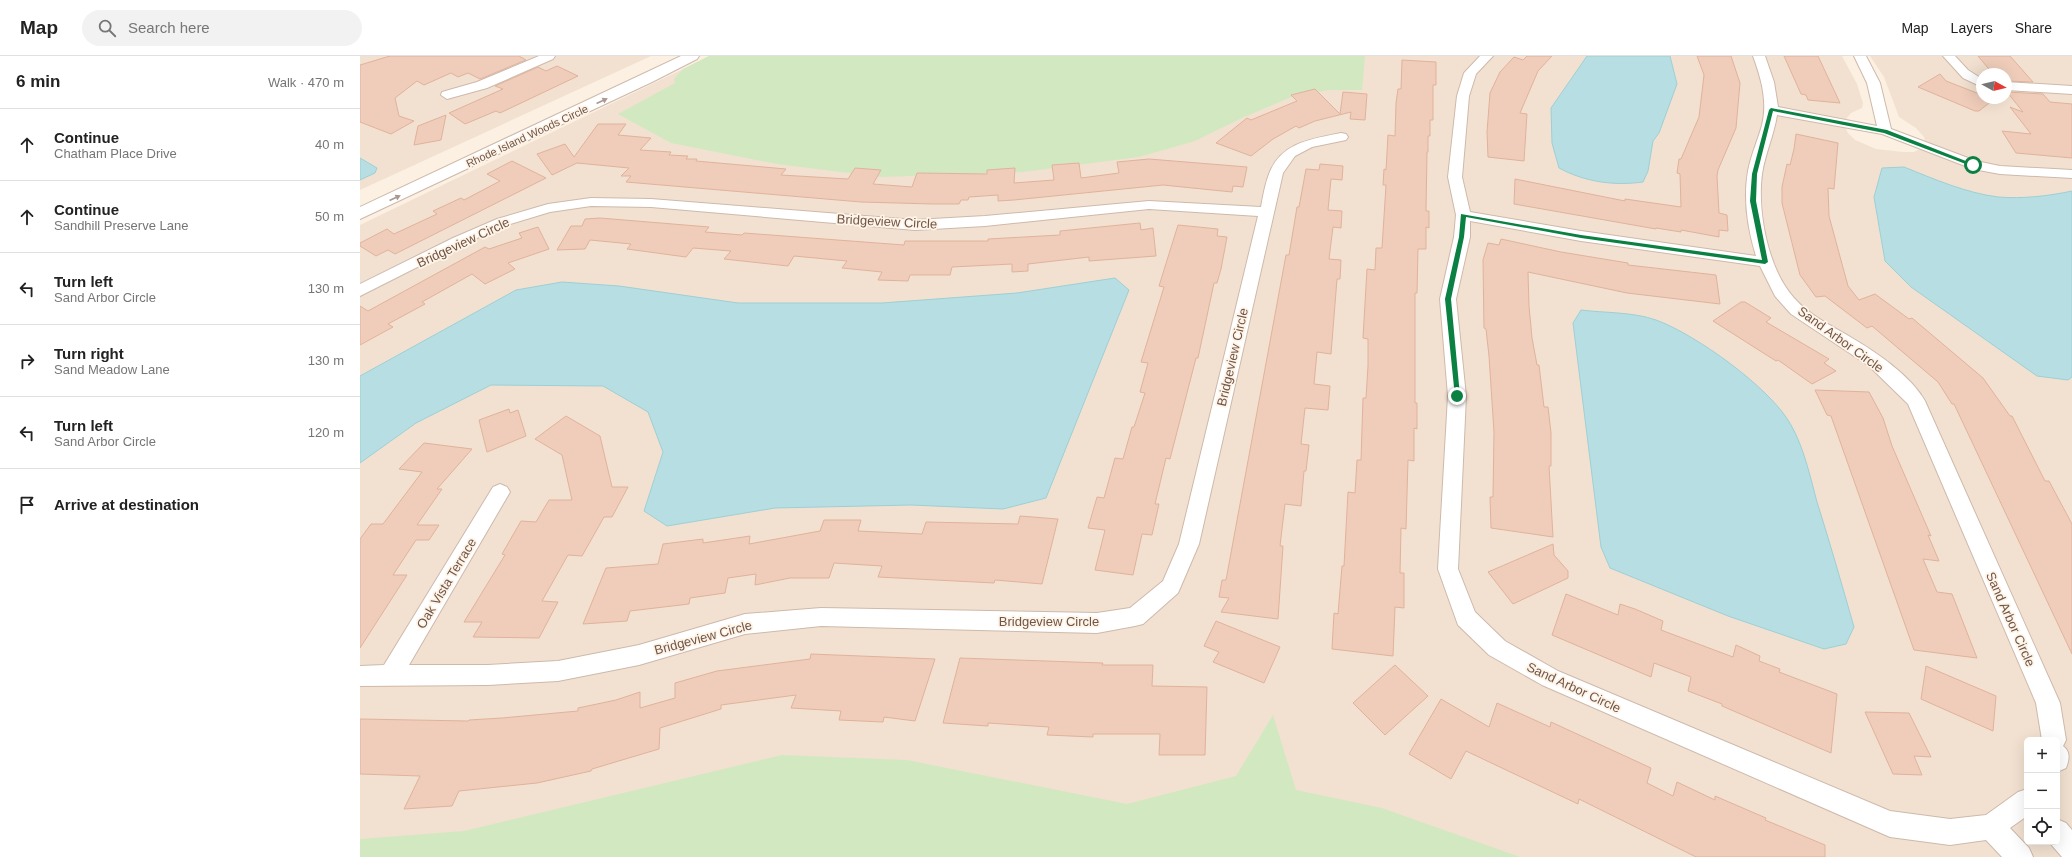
<!DOCTYPE html>
<html lang="en">
<head>
<meta charset="utf-8">
<style>
  :root { --surface:#fff; --page:#f2f2f2; --text:#222; --muted:#767676; --line:#e0e0e0 }
  body { margin:0; font-family:Arial,sans-serif; background:var(--page); color:var(--text) }
  .controls { position:absolute; right:12px; bottom:12px; display:grid; overflow:hidden; border-radius:6px; box-shadow:0 4px 16px #0002 }
  .controls button { width:36px; height:36px; display:grid; place-items:center; padding:0; border:0; border-bottom:1px solid var(--line); background:var(--surface); color:var(--text); font:20px sans-serif }
  .compass { position:absolute; left:1616px; top:12px; width:36px; height:36px; border-radius:50%; background:var(--surface); box-shadow:0 4px 16px #0002; rotate:98deg }
  .stop { position:absolute; width:12px; height:12px; margin:-9px; border:3px solid #0b8043; border-radius:50%; background:#fff }
  .stop.end { background:#0b8043; border-color:#fff; box-shadow:0 1px 4px #0008 }
  .list { margin:0; padding:0; list-style:none }
  h2 { display:flex; justify-content:space-between; align-items:center; height:52px; margin:0; padding:0 16px; font-size:17px }
  h2 small { font-size:13px; font-weight:400; color:var(--muted) }
  .list li { display:grid; grid-template-columns:26px 1fr auto; gap:12px; align-items:center; box-sizing:border-box; height:72px; padding:0 16px; border-top:1px solid var(--line) }
  .list b { display:block; font-size:15px; white-space:nowrap }
  .list p { margin:0; font-size:13px; white-space:nowrap; color:var(--muted) }
  .list em { font-size:13px; font-style:normal; color:var(--muted) }
  .icon { flex:none; width:22px; height:22px; fill:none; stroke:currentColor; stroke-width:2; stroke-linecap:round; stroke-linejoin:round }
  .map { position:relative; flex:none; width:1712px; height:801px; overflow:hidden }
  header { display:flex; align-items:center; gap:24px; box-sizing:border-box; height:56px; padding:0 20px; background:var(--surface); border-bottom:1px solid var(--line) }
  header strong { font-size:19px }
  nav { display:flex; gap:22px; margin-inline-start:auto; font-size:14px }
  .search { width:280px; height:36px; background:var(--page); display:flex; align-items:center; gap:10px; box-sizing:border-box; padding:0 14px; border-radius:22px; color:var(--muted); font-size:15px }
  main { display:flex }
  aside { flex:1; background:var(--surface) }
  .map>svg:first-child { display:block }
  .residential { fill:#f2e1d0; fill-rule:evenodd }
  .green { fill:#d2e8c1 }
  .water { fill:#b7dfe3; stroke:#9dcfd5 }
  .building { fill:#efcdba; stroke:#e1b29b }
  .lines { fill:none; stroke-linecap:round; stroke-linejoin:round }
  .minor-casing { stroke:#ceb9ab; stroke-width:2 }
  .tertiary-casing { stroke:#ceb9ab; stroke-width:2 }
  .minor { fill:#fff; fill-rule:evenodd }
  .tertiary { fill:#fff; fill-rule:evenodd }
  .oneway { fill:#aa9992 }
  .route { fill:#0b8043 }
  .labels { text-anchor:middle; stroke-width:3.5; stroke-linejoin:round; paint-order:stroke }
  .far-street-label { font-size:11px; fill:#715549; stroke:#fef4e7 }
  .street-label { font-size:13px; fill:#715549; stroke:#fef4e7 }
</style>
</head>
<body>
<header>
<strong>Map</strong>
<div class="search"><svg class="icon" aria-label="search" viewBox="0 0 24 24"><circle cx="10" cy="10" r="6"/><path d="M15 15l6 6"/></svg>Search here</div>
<nav><a>Map</a><a>Layers</a><a>Share</a></nav>
</header>
<main>
<aside>
<h2>6 min<small>Walk · 470 m</small></h2>
<ul class="list">
<li><svg class="icon" aria-label="ahead" viewBox="0 0 24 24"><path d="M12 20V5M6 11l6-6 6 6"/></svg><div><b>Continue</b><p>Chatham Place Drive</p></div><em>40 m</em></li>
<li><svg class="icon" aria-label="ahead" viewBox="0 0 24 24"><path d="M12 20V5M6 11l6-6 6 6"/></svg><div><b>Continue</b><p>Sandhill Preserve Lane</p></div><em>50 m</em></li>
<li><svg class="icon" aria-label="left" viewBox="0 0 24 24"><path d="M17 20v-9H6M10 6l-5 5 5 5"/></svg><div><b>Turn left</b><p>Sand Arbor Circle</p></div><em>130 m</em></li>
<li><svg class="icon" aria-label="right" viewBox="0 0 24 24"><path d="M7 20v-9h11M14 6l5 5-5 5"/></svg><div><b>Turn right</b><p>Sand Meadow Lane</p></div><em>130 m</em></li>
<li><svg class="icon" aria-label="left" viewBox="0 0 24 24"><path d="M17 20v-9H6M10 6l-5 5 5 5"/></svg><div><b>Turn left</b><p>Sand Arbor Circle</p></div><em>120 m</em></li>
<li><svg class="icon" aria-label="arrive" viewBox="0 0 24 24"><path d="M6 21V4h12l-3 4 3 4H6"/></svg><div><b>Arrive at destination</b></div></li>
</ul>
</aside>
<div class="map">
<svg width="1712" height="801" viewBox="0 0 1712 801">
  <rect width="100%" height="100%" fill="#fbf0e1"/>
  <!-- residential -->
  <g class="residential">
    <polygon points="0,0 291,0 0,134"/>
    <path d="M350,0H1482L1497,28L1503,47L1502,52L1491,57L1486,63L1485,71L1488,77L1495,84L1516,93L1543,96H1554L1562,92L1565,87L1564,81L1556,72L1539,61L1524,21L1510,0H1712V801H0V169ZM1622,18H1646V42H1622ZM1667,684H1697V786H1667Z"/>
  </g>
  <!-- green -->
  <g class="green">
    <polygon points="349,0 1005,0 1002,34 970,34 936,39 884,61 835,85 779,101 663,116 521,121 417,108 311,87 258,58 315,27 314,23 323,13"/>
    <polygon points="913,659 936,734 1022,752 1160,801 0,801 0,783 104,775 422,699 547,704 767,748 876,720"/>
  </g>
  <!-- water -->
  <g class="water">
    <path d="M1227,0H1310L1317,28L1299,77L1293,85L1288,115L1283,126C1254,130 1225,126 1199,112L1192,87L1191,52Z"/>
    <polygon points="0,102 17,112 15,117 0,124"/>
    <path d="M1544,111C1574,123 1606,137 1638,141C1662,143 1689,140 1712,135V321L1708,324L1677,320L1551,231L1525,205L1514,141L1522,112Z"/>
    <polygon points="755,222 769,234 686,442 643,453 551,449 415,452 307,470 284,455 303,396 288,356 243,330 131,329 56,367 0,407 0,320 156,234 202,226 259,230 378,247 522,247 657,237"/>
    <path d="M1221,254C1245,257 1274,256 1296,264C1335,278 1411,332 1431,369C1444,392 1450,420 1457,446C1470,487 1482,529 1494,571L1486,588L1464,593L1368,560L1250,512L1241,491L1213,267Z"/>
  </g>
  <!-- building -->
  <g class="building">
    <polygon points="30,0 159,0 166,4 120,23 108,17 98,21 91,17 64,29 57,25 35,42 39,60 54,65 31,78 0,66 0,9"/>
    <polygon points="1167,0 1192,0 1178,15 1160,57 1167,58 1164,105 1128,101 1127,76 1130,37 1140,16 1154,1 1163,4"/>
    <polygon points="1337,0 1371,0 1380,27 1376,72 1358,114 1357,120 1359,157 1367,159 1368,175 1359,174 1359,181 1321,174 1321,176 1296,172 1296,173 1154,148 1155,123 1265,145 1265,143 1321,151 1320,118 1317,117 1319,103 1321,103 1339,61 1344,19"/>
    <polygon points="1424,0 1458,0 1480,47 1448,44 1446,39 1441,38"/>
    <polygon points="1618,0 1650,0 1673,26 1646,25 1646,18 1633,18"/>
    <polygon points="1042,4 1076,6 1076,29 1073,29 1073,64 1070,64 1070,80 1068,80 1068,96 1067,96 1066,155 1069,155 1069,172 1066,171 1066,193 1058,193 1057,237 1055,237 1055,347 1057,347 1057,373 1054,372 1054,405 1048,404 1046,473 1041,472 1040,517 1044,517 1044,552 1035,551 1033,600 972,593 974,557 978,558 982,510 984,510 988,436 995,437 997,404 1001,404 1003,342 1006,342 1008,310 1008,283 1003,282 1007,213 1015,214 1016,192 1022,192 1026,129 1023,129 1024,113 1026,114 1028,79 1035,80 1036,47 1038,33 1041,33"/>
    <polygon points="197,10 218,20 140,57 136,55 105,68 89,57 143,33 135,30 178,11 186,15"/>
    <polygon points="1580,18 1586,25 1622,39 1622,42 1633,44 1619,55 1615,55 1558,31"/>
    <polygon points="955,33 980,58 983,36 1007,38 1005,64 990,63 991,56 955,65 939,72 936,70 913,83 891,100 856,87 887,62 891,64 937,45 931,39"/>
    <polygon points="1647,36 1683,38 1690,46 1712,48 1712,102 1656,97 1642,75 1671,78 1650,51 1663,56"/>
    <polygon points="86,59 81,84 54,89 58,70"/>
    <polygon points="238,68 266,68 258,79 291,82 280,94 311,96 309,99 328,100 326,103 337,103 336,105 426,113 421,119 488,123 495,112 521,114 513,128 552,131 557,117 627,118 627,114 655,112 654,127 694,124 692,109 719,107 721,122 759,117 757,106 789,103 887,111 883,131 873,130 872,136 803,129 654,144 638,145 638,139 609,141 608,144 601,144 599,148 573,148 501,146 266,126 271,120 261,120 269,112 217,107 192,119 177,98 205,88 214,101"/>
    <polygon points="1436,78 1478,87 1474,133 1468,132 1469,160 1488,230 1499,244 1515,238 1549,263 1552,262 1623,322 1650,360 1652,360 1685,425 1689,425 1712,468 1712,598 1612,386 1594,348 1592,348 1578,326 1512,270 1507,272 1465,240 1456,241 1440,219 1422,147 1422,131 1427,108 1430,109 1434,93"/>
    <polygon points="152,105 186,122 35,198 28,194 16,200 0,190 0,187 27,173 34,178 77,158 73,155 101,142 104,144 140,125 127,118"/>
    <polygon points="960,108 983,110 982,124 971,123 968,154 982,155 981,172 973,171 969,203 981,204 980,223 977,223 971,298 957,296 954,328 970,330 968,354 945,352 941,388 949,389 946,415 944,415 941,450 925,448 920,490 923,490 918,563 861,556 869,542 859,541 862,524 866,524 926,199 929,199 937,151 939,151 946,113 959,114"/>
    <polygon points="240,162 349,171 345,176 382,179 384,177 544,189 545,185 628,185 628,183 700,179 700,175 780,167 781,174 793,172 796,200 729,205 729,201 668,208 668,215 652,216 652,208 592,211 590,219 550,219 548,225 518,224 522,216 482,212 487,205 434,200 428,210 364,203 371,195 333,192 326,201 267,193 271,188 230,184 225,193 197,194 211,170 222,170 225,163"/>
    <polygon points="818,169 858,173 857,180 867,181 861,213 857,227 854,227 838,302 836,302 810,403 806,402 795,448 799,448 792,479 782,478 773,519 735,514 745,474 728,472 737,441 744,442 755,402 763,403 772,371 774,371 785,337 780,336 788,307 781,306 804,231 799,230"/>
    <polygon points="178,171 189,193 148,207 155,213 125,228 112,218 62,246 65,248 28,268 33,271 0,289 0,250 8,255 125,191 129,193 162,182 159,177"/>
    <polygon points="1141,183 1201,196 1268,207 1268,209 1356,219 1360,248 1267,237 1168,216 1169,250 1172,282 1177,309 1179,309 1184,351 1188,351 1191,377 1191,410 1189,410 1193,481 1131,472 1130,441 1133,441 1134,376 1129,300 1126,273 1124,272 1123,204 1128,187 1139,189"/>
    <polygon points="1381,246 1385,246 1411,262 1406,266 1469,303 1464,307 1476,315 1452,328 1418,304 1416,305 1353,265"/>
    <polygon points="1455,334 1509,336 1523,362 1532,390 1571,480 1568,479 1579,505 1563,503 1577,536 1592,538 1617,602 1554,594 1471,360 1467,359"/>
    <polygon points="149,353 150,357 158,354 166,380 127,396 119,364"/>
    <polygon points="206,360 240,380 252,431 268,431 252,461 244,461 222,500 208,499 182,545 198,546 179,582 113,581 122,566 104,566 145,499 142,498 161,465 176,466 189,444 212,444 202,399 175,383"/>
    <polygon points="64,387 112,393 77,433 82,433 57,469 79,469 69,484 56,484 33,519 47,519 0,592 0,483 11,468 23,468 62,416 39,413"/>
    <polygon points="660,460 698,463 682,528 635,524 634,527 518,521 522,510 474,507 469,522 430,522 395,529 396,518 368,522 365,537 330,542 329,548 270,555 267,565 223,568 246,512 298,508 303,488 343,483 343,487 390,480 389,488 460,475 464,464 501,464 498,475 562,478 566,466 658,468"/>
    <polygon points="1193,488 1194,499 1208,515 1208,522 1153,548 1128,516"/>
    <polygon points="1206,538 1258,559 1260,548 1275,553 1303,565 1301,574 1373,601 1376,589 1400,600 1399,605 1420,613 1419,616 1477,638 1471,697 1362,650 1362,648 1328,635 1331,621 1294,607 1291,621 1192,579"/>
    <polygon points="856,565 920,591 904,627 853,606 859,596 844,590"/>
    <polygon points="451,598 575,603 555,665 524,661 523,666 479,664 481,655 431,652 436,639 361,649 361,653 300,672 299,693 232,713 231,715 177,727 99,735 92,750 44,753 60,720 0,718 0,663 108,665 109,664 142,662 218,655 218,652 256,644 280,636 280,652 315,642 315,627 357,615 450,603"/>
    <polygon points="600,602 743,607 742,609 793,609 792,630 847,631 845,699 799,699 800,678 733,678 733,681 687,679 689,671 628,667 628,670 583,667"/>
    <polygon points="1035,609 1068,640 1025,679 993,647"/>
    <polygon points="1566,610 1636,640 1633,675 1561,643"/>
    <polygon points="1081,643 1129,671 1137,647 1190,671 1191,666 1291,712 1287,727 1313,740 1317,726 1355,744 1355,740 1406,762 1405,764 1465,789 1465,801 1336,801 1219,743 1218,748 1106,695 1091,723 1049,698"/>
    <polygon points="1505,656 1549,657 1571,701 1554,700 1562,719 1533,718"/>
  </g>
  <g class="lines">
    <defs>
      <g id="minor">
        <polygon points="179,0 195,0 193,3 127,32 87,43 81,39 82,36 117,26"/>
        <path d="M1120,0H1133L1116,18L1109,40L1102,121L1110,156L1221,175L1396,200C1388,174 1383,143 1388,115C1391,99 1398,84 1402,69C1408,45 1401,22 1393,0H1405L1414,26L1418,51L1517,70L1507,27L1494,0H1506L1520,27L1531,73L1616,105L1640,110L1712,114V122L1640,118L1613,113L1522,78L1417,59C1414,79 1405,98 1402,118C1397,156 1408,213 1434,242C1450,260 1472,270 1492,282C1516,296 1551,320 1565,345L1700,647L1706,684L1703,690C1711,696 1709,704 1706,712L1697,716V684H1682L1676,647L1548,348L1509,310L1431,258L1415,240L1400,210L1221,185L1110,165V181L1096,243L1106,340L1098,513L1115,556L1145,585L1198,615L1530,755L1590,763L1626,759L1658,736L1667,733V760L1650,772L1669,792L1673,801H1642L1626,784L1590,789L1530,781L1182,629L1129,599L1098,569L1078,513L1088,340L1080,243L1094,181L1096,159L1088,121L1097,40L1104,17Z"/>
        <polygon points="1583,0 1595,0 1608,14 1622,23 1622,31 1603,22"/>
        <polygon points="1646,26 1712,30 1712,38 1646,34"/>
        <path d="M981,77L986,78L988,81L986,84L952,91L935,100L923,117L839,488L818,537L783,568L775,570L737,577L461,570L385,578L279,609L198,625L128,629L0,630V610L24,609L133,431L140,428L147,431L150,436L49,609H128L198,605L279,589L385,558L461,552L737,557L770,552L803,525L819,488L898,160L789,153L625,170L555,174L291,151L231,150L190,156L147,169L103,188L0,240V228L93,182L137,163L188,148L231,142L291,143L555,164L625,160L789,145L901,151C903,140 905,128 909,118C921,86 952,83 981,77Z"/>
        <polygon points="1697,763 1706,767 1712,774 1712,801 1702,801 1689,786 1697,786"/>
      </g>
      <polygon id="tertiary" points="321,0 339,0 337,3 292,26 0,163 0,151"/>
    </defs>
    <!-- minor casing -->
    <use href="#minor" class="minor-casing"/>
    <!-- tertiary casing -->
    <use href="#tertiary" class="tertiary-casing"/>
    <!-- minor -->
    <use href="#minor" class="minor"/>
    <!-- tertiary -->
    <use href="#tertiary" class="tertiary"/>
  </g>
  <!-- one-way arrows -->
  <defs><path id="oneway-solid" d="M-6-.8H1V-3.2L6.5 0L1 3.2V.8H-6Z"/></defs>
  <g class="oneway">
    <use href="#oneway-solid" transform="translate(242 45) rotate(-25)"/>
    <use href="#oneway-solid" transform="translate(35 142) rotate(-25)"/>
  </g>
  <!-- route -->
  <polygon class="route" points="1411,52 1527,74 1616,109 1611,110 1524,77 1413,55 1397,118 1396,145 1408,206 1405,208 1221,182 1106,161 1104,181 1091,243 1100,340 1095,341 1085,243 1099,181 1101,158 1221,179 1402,204 1390,145 1392,118 1409,54"/>
  <g class="labels">
    <!-- far-street labels -->
    <g class="far-street-label">
      <text transform="translate(167 80) rotate(-25)" y="4">Rhode Island Woods Circle</text>
    </g>
    <!-- street labels -->
    <g class="street-label">
      <text transform="translate(527 165) rotate(3)" y="5">Bridgeview Circle</text>
      <text transform="translate(103 186) rotate(-25)" y="5">Bridgeview Circle</text>
      <text transform="translate(1481 283) rotate(36)" y="5">Sand Arbor Circle</text>
      <text transform="translate(872 301) rotate(-77)" y="5">Bridgeview Circle</text>
      <text transform="translate(86 527) rotate(-59)" y="5">Oak Vista Terrace</text>
      <text transform="translate(1651 563) rotate(66)" y="5">Sand Arbor Circle</text>
      <text x="689" y="570">Bridgeview Circle</text>
      <text transform="translate(343 581) rotate(-15)" y="5">Bridgeview Circle</text>
      <text transform="translate(1214 631) rotate(25)" y="5">Sand Arbor Circle</text>
    </g>
  </g>
</svg>
<div class="controls">
<button>+</button>
<button>−</button>
<button><svg class="icon" aria-label="locate" viewBox="0 0 24 24"><circle cx="12" cy="12" r="6"/><path d="M12 2v4M12 18v4M2 12h4M18 12h4"/></svg></button>
</div>
<svg class="compass" viewBox="-18 -18 36 36"><path d="M0-13l5 13h-10z" fill="#e53935"/><path d="M0 13l5-13h-10z" fill="#767676"/></svg>
<div class="stop" style="left:1613px;top:109px"></div>
<div class="stop end" style="left:1097px;top:340px"></div>
</div>
</main>
</body>
</html>
